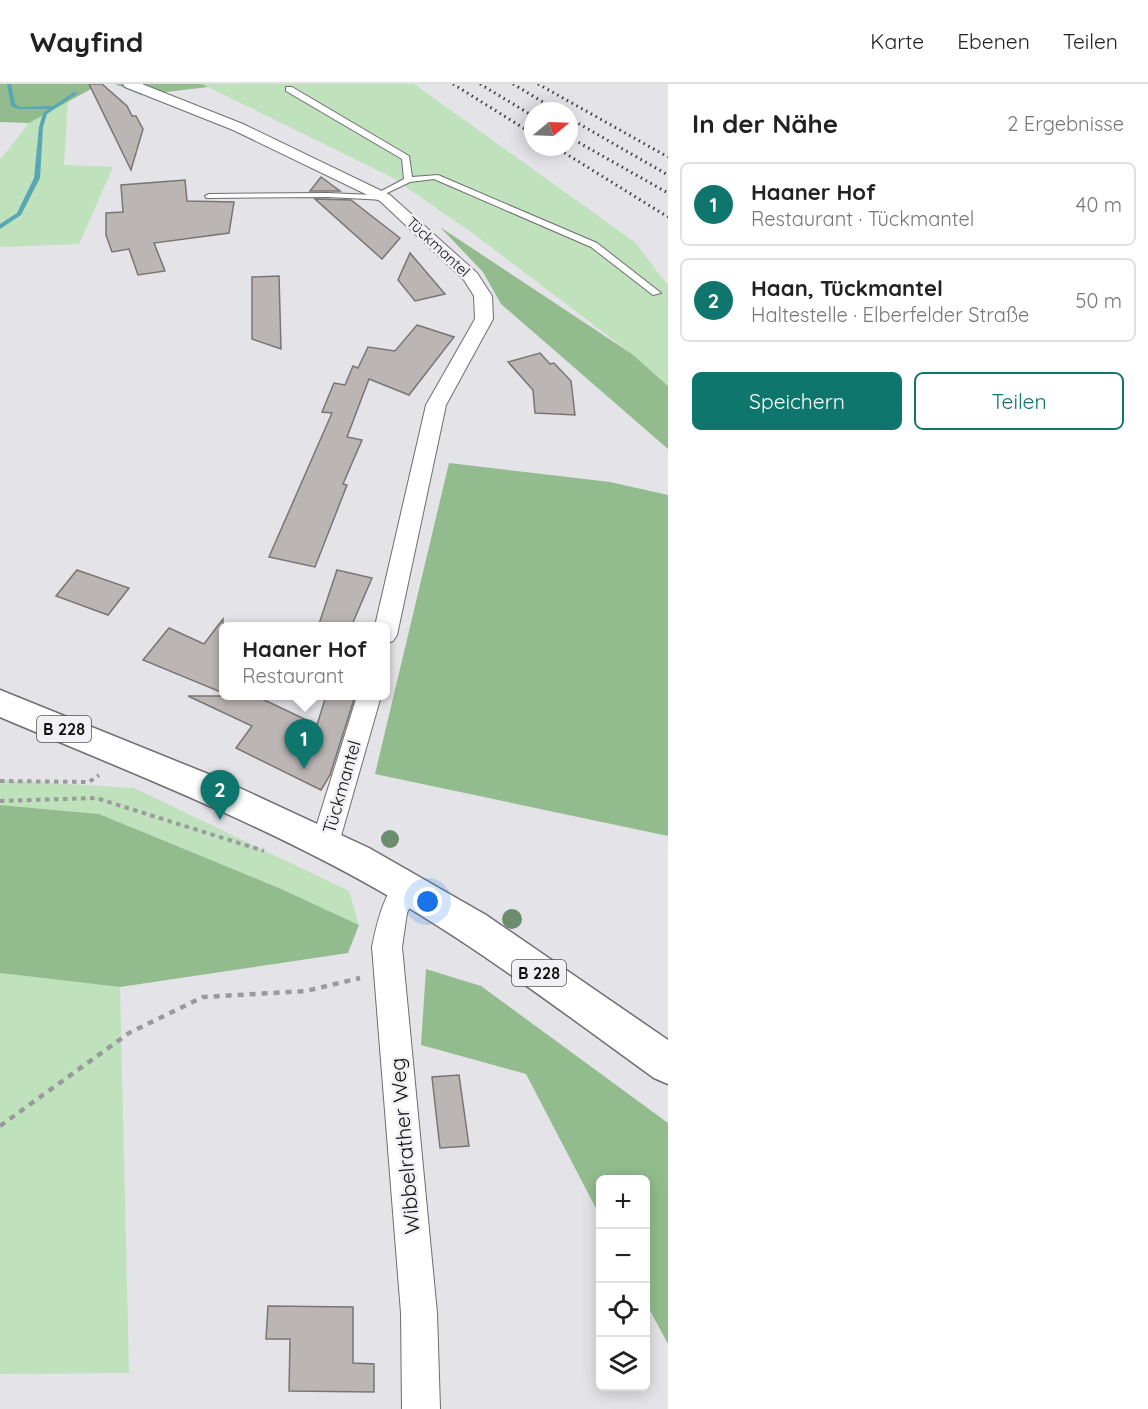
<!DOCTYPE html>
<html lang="de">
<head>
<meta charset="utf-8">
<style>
  :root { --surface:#fff; --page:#f2f2f2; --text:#222; --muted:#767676; --line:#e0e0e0; --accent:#0f766e }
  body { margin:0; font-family:Quicksand,sans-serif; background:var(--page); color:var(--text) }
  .controls { position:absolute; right:18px; bottom:18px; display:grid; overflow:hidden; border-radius:9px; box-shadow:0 3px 15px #0003 }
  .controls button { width:54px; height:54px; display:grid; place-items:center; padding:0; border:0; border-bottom:2px solid var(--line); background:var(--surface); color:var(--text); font:30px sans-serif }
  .compass { position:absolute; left:524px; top:18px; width:54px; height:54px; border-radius:50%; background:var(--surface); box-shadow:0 3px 15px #0003; rotate:71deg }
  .you { position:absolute; left:428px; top:818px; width:21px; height:21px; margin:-15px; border:4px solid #fff; border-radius:50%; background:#1a73e8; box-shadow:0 0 0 9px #1a73e833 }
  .badge { display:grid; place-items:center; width:39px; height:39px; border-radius:50%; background:var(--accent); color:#fff; font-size:20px; font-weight:700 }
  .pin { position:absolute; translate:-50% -50px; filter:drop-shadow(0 2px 3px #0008) }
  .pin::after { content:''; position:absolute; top:32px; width:21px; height:18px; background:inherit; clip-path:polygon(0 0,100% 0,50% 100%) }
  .popup { position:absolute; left:219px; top:538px; width:171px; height:78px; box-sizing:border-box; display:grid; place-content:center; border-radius:9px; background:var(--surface); filter:drop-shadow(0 2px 4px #0005); font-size:20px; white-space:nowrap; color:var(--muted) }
  .popup b { font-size:22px; color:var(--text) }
  .popup::after { content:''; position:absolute; left:50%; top:100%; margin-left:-12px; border:12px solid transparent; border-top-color:var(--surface) }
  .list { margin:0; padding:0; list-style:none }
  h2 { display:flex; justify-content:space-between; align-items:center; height:78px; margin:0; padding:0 24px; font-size:26px }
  h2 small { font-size:20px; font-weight:400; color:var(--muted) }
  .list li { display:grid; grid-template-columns:39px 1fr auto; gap:18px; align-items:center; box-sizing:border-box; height:84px; margin:0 12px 12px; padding:0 12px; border:2px solid var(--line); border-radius:9px }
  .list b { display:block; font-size:22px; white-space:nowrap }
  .list p { margin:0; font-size:20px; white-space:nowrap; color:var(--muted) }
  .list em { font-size:20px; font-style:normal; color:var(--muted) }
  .actions { display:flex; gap:12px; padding:18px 24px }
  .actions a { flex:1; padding:14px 0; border:2px solid var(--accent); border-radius:9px; text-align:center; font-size:21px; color:var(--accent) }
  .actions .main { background:var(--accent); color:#fff }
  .icon { flex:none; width:33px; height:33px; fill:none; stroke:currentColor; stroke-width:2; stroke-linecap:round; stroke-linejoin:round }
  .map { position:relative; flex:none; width:668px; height:1325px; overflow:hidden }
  header { display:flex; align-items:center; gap:36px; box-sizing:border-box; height:84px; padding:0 30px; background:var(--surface); border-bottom:2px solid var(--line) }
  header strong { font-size:28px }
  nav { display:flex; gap:33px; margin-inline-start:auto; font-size:21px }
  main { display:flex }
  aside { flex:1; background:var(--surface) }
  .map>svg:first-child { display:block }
  .green { fill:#bfe1bb }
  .forest { fill:#92bc8e }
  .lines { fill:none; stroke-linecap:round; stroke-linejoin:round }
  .stream { fill:#59a6b5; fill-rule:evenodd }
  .building { fill:#bbb5b4; stroke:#7a7574; stroke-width:1.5 }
  .service-casing { stroke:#6e6d72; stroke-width:2 }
  .minor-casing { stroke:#6e6d72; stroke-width:2 }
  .primary-casing { stroke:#6e6d72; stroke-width:3 }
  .path-far1 { stroke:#9a9a9d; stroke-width:4; stroke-dasharray:4.5 4.5; stroke-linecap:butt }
  .path { stroke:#9a9a9d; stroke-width:4.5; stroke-dasharray:6 6; stroke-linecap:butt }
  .service { fill:#fff; fill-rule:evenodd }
  .minor { fill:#fff; fill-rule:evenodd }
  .primary { fill:#fff; fill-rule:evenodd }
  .rail { stroke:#3d3d3f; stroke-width:3; stroke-dasharray:1.5 4; stroke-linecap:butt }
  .tree { fill:#6c8d6d }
  .labels { text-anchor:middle; stroke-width:5; stroke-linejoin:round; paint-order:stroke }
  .far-street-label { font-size:15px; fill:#111112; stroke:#f0f0f5 }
  .shield { fill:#f0f0f5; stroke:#545456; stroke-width:1.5 }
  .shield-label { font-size:16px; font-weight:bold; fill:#111112 }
  .street-label { font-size:18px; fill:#111112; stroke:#f0f0f5 }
  .near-street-label { font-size:21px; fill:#111112; stroke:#f0f0f5 }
</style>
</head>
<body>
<header>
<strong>Wayfind</strong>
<nav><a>Karte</a><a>Ebenen</a><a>Teilen</a></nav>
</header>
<main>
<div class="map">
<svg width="668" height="1325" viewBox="0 0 668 1325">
  <rect width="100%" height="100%" fill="#e3e3e8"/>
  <!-- green -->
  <g class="green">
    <polygon points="202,0 414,0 636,159 668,202 668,302 632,270 475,151 393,94"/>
    <polygon points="68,17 64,81 113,83 79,160 0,163 0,76 29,39"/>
    <polygon points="0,696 134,704 349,807 359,841 279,804 99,730 0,721"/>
    <polygon points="0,889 120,903 129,1289 0,1290"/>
  </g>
  <!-- forest -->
  <g class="forest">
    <polygon points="0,0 100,0 29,39 0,38"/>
    <polygon points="115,0 202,0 208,3 141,11"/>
    <polygon points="440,143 632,270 668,302 668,365 501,220 483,188"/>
    <polygon points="449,379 610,398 668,411 668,752 375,690"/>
    <polygon points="0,721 99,730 279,804 359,841 348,869 120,903 0,889"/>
    <polygon points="426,885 481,902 668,1039 668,1260 646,1219 646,1096 600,1096 600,1132 526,990 421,961"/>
  </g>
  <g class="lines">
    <!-- stream -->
    <polygon class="stream" points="7,0 11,0 15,20 20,23 53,22 74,8 78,9 47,30 43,43 40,94 21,131 0,145 0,140 17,129 34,94 39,43 43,29 49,25 19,25 11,22"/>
  </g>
  <!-- building -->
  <g class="building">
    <polygon points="89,0 102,0 127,22 132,32 136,32 143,45 131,86"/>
    <polygon points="321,93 340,107 310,107"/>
    <polygon points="185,96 187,117 234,118 229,149 154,159 165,187 138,191 129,165 112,168 106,151 106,129 123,128 121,101"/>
    <polygon points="315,115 351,116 400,154 382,175"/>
    <polygon points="410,169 445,210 415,217 398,196"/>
    <polygon points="279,192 281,265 252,255 252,193"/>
    <polygon points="417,241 454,253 409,311 369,295 347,353 362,356 343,400 347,401 315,483 269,473 332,329 322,328 334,299 345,301 353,282 358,284 368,263 395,267"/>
    <polygon points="540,269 550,280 554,279 571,297 575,331 535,329 533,306 508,278"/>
    <polygon points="77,486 129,504 108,531 56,512"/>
    <polygon points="337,486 372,494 351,543 318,543"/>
    <polygon points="223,535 223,609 143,576 169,544 204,560"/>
    <polygon points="188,612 256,612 317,641 326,612 355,612 330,691 321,706 236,664 252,642"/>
    <polygon points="459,991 469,1062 440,1064 432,993"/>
    <polygon points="268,1222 353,1223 353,1279 374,1280 374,1308 289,1307 290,1255 266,1255"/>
  </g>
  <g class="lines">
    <defs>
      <polygon id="service" points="286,3 292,3 409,72 412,93 438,91 597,159 661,209 653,211 591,163 434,95 410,98 383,111 389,114 385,116 328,113 206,114 205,112 209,110 328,109 374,111 404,95 402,75 286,7"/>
      <g id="minor">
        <polygon points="123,0 142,0 243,40 390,111 477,189 492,212 493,235 446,321 397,551 393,557 385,560 385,542 375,542 426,321 475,235 474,212 464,196 380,117 233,46 125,3"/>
        <polygon points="357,612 381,612 339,759 335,768 325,771 315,768 311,759"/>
        <path d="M406,790L416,794L420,803L407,829L402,863L437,1229L440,1325H402L401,1229L372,863C378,834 382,820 396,794Z"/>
      </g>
      <path id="primary" d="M0,606L218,694L369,764L486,831L668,956V1000L654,994C568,932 483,867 392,814C267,741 132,689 0,633Z"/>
    </defs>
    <!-- service casing -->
    <use href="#service" class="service-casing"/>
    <!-- minor casing -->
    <use href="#minor" class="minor-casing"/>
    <!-- primary casing -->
    <use href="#primary" class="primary-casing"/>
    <!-- path-far1 -->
    <g class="path-far1">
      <polyline points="0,697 89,698 99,691"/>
      <polyline points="0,717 96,714 264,767"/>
    </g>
    <!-- path -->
    <polyline class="path" points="0,1042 129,949 203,913 306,907 360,894"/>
    <!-- service -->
    <use href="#service" class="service"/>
    <!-- minor -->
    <use href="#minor" class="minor"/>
    <!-- primary -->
    <use href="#primary" class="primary"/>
    <!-- rail -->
    <g class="rail">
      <polyline points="453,0 533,50"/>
      <polyline points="480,0 533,32"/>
      <polyline points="513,0 558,27"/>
      <polyline points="538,0 668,73"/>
      <polyline points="569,34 668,91"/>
      <polyline points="569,53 668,109"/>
      <polyline points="555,63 668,133"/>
    </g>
  </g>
  <!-- trees -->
  <g class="tree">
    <circle cx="390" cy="755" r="9"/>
    <circle cx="512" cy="835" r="10"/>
  </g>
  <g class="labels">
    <!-- far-street labels -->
    <g class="far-street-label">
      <text transform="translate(438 163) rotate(43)" y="5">Tückmantel</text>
    </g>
    <!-- shield labels -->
    <g class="shield">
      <rect x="37" y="632" width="54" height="26" rx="4.5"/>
      <rect x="512" y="876" width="54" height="26" rx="4.5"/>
    </g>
    <g class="shield-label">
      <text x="64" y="651">B 228</text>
      <text x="539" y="895">B 228</text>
    </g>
    <!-- street labels -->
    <g class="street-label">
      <text transform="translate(342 703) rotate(-74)" y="6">Tückmantel</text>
    </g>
    <!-- near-street labels -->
    <g class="near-street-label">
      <text transform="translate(405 1062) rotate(-95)" y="7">Wibbelrather Weg</text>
    </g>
  </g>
</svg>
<div class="controls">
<button>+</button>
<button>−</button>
<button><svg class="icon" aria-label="locate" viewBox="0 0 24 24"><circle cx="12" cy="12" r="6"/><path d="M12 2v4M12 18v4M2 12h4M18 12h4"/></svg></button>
<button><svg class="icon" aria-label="layers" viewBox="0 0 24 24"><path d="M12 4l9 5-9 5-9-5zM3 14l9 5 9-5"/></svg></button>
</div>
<svg class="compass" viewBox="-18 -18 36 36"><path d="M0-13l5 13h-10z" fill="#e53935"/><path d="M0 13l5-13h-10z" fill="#767676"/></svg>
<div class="you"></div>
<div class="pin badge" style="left:304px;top:685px">1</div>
<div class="popup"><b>Haaner Hof</b>Restaurant</div>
<div class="pin badge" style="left:220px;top:736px">2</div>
</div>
<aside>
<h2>In der Nähe<small>2 Ergebnisse</small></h2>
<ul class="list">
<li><span class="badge">1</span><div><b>Haaner Hof</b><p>Restaurant · Tückmantel</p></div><em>40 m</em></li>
<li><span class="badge">2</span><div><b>Haan, Tückmantel</b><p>Haltestelle · Elberfelder Straße</p></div><em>50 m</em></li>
</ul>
<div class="actions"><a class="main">Speichern</a><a>Teilen</a></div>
</aside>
</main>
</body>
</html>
